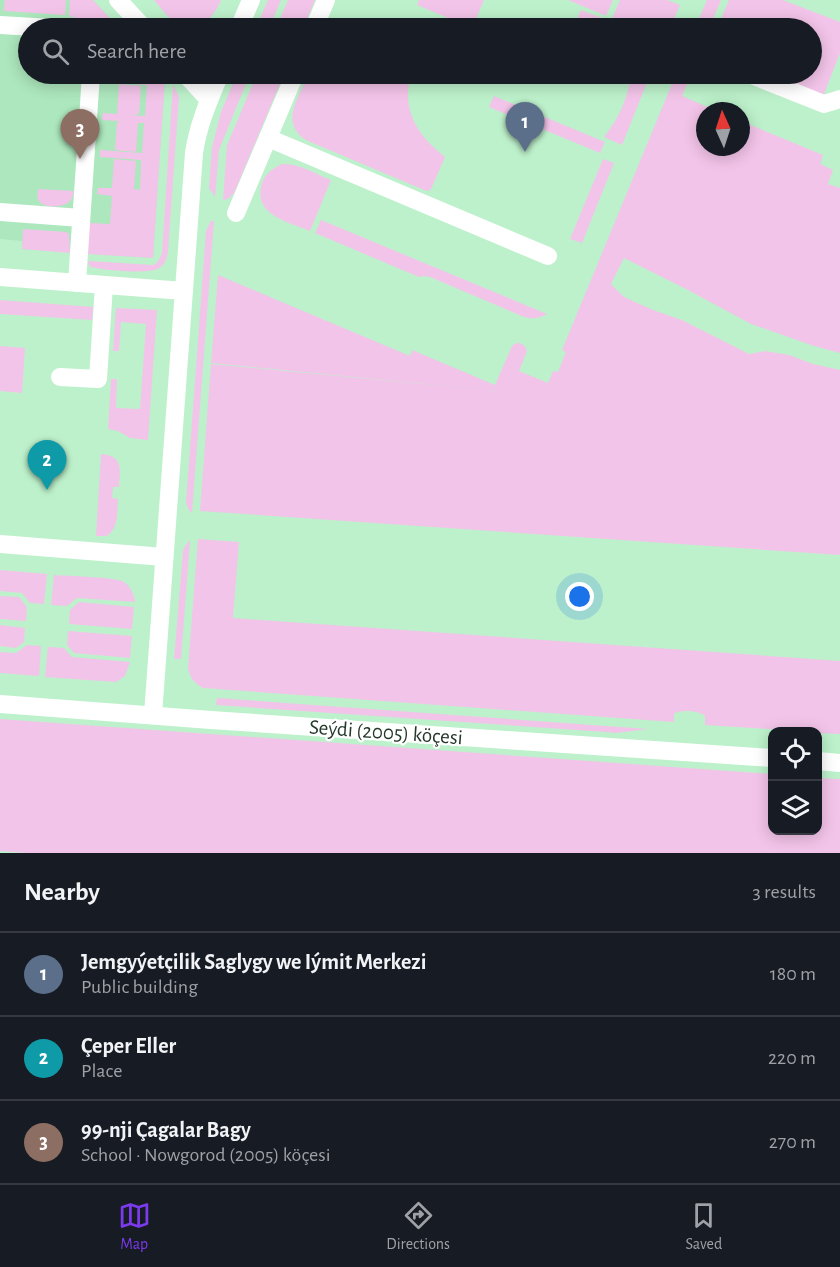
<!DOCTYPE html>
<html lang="en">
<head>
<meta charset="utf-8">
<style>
  :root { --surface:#171b24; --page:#242831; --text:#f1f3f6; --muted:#9ea1a6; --line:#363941; --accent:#7c3aed }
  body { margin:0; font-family:"Alegreya Sans",sans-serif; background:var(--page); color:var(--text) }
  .controls { position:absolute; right:18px; bottom:18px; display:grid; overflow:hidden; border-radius:12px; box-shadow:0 3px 15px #0003 }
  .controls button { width:54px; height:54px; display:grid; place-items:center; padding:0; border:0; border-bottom:2px solid var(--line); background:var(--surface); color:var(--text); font:30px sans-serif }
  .compass { position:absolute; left:696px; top:102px; width:54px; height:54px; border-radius:50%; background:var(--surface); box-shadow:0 3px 15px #0003; rotate:357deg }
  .you { position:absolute; left:580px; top:597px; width:21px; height:21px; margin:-15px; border:4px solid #fff; border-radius:50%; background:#1a73e8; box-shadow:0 0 0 9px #1a73e833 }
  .badge { display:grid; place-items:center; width:39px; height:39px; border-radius:50%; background:var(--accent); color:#fff; font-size:20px; font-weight:700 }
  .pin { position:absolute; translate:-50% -50px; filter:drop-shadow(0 2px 3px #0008) }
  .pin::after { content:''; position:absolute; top:32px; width:21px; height:18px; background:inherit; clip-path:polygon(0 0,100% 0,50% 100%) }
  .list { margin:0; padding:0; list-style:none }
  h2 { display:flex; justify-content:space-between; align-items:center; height:78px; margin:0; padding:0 24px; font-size:26px }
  h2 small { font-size:20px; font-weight:400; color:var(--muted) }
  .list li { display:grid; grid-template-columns:39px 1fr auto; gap:18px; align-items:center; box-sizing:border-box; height:84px; padding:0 24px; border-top:2px solid var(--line) }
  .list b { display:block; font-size:22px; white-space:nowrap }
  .list p { margin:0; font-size:20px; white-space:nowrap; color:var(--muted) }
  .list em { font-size:20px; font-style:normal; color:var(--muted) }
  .icon { flex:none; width:33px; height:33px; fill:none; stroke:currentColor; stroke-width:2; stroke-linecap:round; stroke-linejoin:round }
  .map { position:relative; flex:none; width:840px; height:853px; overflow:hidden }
  .search { position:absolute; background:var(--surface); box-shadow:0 3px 15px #0003; left:18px; right:18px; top:18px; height:66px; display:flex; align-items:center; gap:15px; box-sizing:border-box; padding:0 21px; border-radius:33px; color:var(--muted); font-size:22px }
  .sheet { height:330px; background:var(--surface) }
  nav { display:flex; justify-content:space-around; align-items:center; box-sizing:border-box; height:84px; border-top:2px solid var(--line); background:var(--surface); font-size:16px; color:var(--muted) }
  nav a { display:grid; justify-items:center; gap:3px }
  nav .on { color:var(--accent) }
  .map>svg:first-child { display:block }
  .built { fill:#ade7bd }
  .green { fill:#f3c4e9 }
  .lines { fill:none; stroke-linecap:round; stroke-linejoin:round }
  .minor { stroke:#fff; stroke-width:18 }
  .labels { text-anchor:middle; stroke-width:4.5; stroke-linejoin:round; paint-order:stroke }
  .street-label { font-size:21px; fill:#25392b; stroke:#fff }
</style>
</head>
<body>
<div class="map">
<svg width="840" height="853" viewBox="0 0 840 853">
  <rect width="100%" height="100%" fill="#bdf1cb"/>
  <!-- built -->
  <polygon class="built" points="0,0 93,0 119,28 28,28 28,74 161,74 165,78 153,258 22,249 22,241 0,239"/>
  <!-- green -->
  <g class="green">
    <polygon points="5,0 66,0 65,15 4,11"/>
    <polygon points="70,0 93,0 119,28 95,28 84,20 69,16"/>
    <path d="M154,0H221C213,20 195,37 173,21C166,15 160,7 154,0Z"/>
    <polygon points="268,0 281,0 269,28 256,28"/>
    <polygon points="288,0 315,0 303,28 276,28"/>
    <polygon points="419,0 484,0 472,28 417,5"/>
    <polygon points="568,0 613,0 606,16"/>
    <polygon points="620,0 667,0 680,5 670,28 608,28"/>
    <polygon points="707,0 721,0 709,28 695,28"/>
    <polygon points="729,0 783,0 840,22 840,53 824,94 822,95 763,74 812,74 812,28 717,28"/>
    <polygon points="581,10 605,19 601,28 573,28"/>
    <polygon points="105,74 161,74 165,78 153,258 87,254 89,223 110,224 112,196 97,194 98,188 112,188 114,159 136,161 134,189 140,190 141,160 100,157 100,150 142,153 144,123 138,123 136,152 115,150 117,122 120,121 102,120 103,113 117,114 119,84 141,86 139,114 131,115 145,116 147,85 105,82"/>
    <polygon points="237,74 250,74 219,150 215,197 209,188 212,147 221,112"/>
    <polygon points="257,74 284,74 234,193 228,199 223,200 227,145"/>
    <path d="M309,74H411C401,110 417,135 445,157L431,189L429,191L424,190L308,141C278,124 299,97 309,74Z"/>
    <path d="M631,74H646L650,75L622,145L604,137C619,118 628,98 631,74Z"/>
    <path d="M676,74H691L682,96L717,111H705V147H741V121L823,155L820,164L833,170L828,184L840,188V353L814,346L751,324L688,290L624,258L611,284L624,297L653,310L682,320L749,354L765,351L789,355L813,364L840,370V555L200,511L211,364L498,391L211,363L218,275L410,356L412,350L495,385L512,346C518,340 525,344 527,351L519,371L548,383L553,371L558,372L566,352L562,350Z"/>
    <path d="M173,84L179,97L168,251C167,258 165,265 159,268C149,275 103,270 91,267L89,265L88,261L153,265C158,263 160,258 162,253Z"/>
    <polygon points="494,96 605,142 600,153 489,107"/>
    <polygon points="603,159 614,163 582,243 570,239"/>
    <path d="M282,164C299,163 316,174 331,180L310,231C288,222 252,215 262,183C265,174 273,168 282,164Z"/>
    <path d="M38,189L74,191C73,195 73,198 70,201C64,208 41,209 38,199C37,197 38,191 38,189Z"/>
    <path d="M321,220L547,314C539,319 533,319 524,317L430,277L424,276L419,277L315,233Z"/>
    <polygon points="211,221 214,221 192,513 189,510 186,503 206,231"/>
    <polygon points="23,229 66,232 69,234 70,253 22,249"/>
    <polygon points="0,300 93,307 92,320 0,314"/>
    <polygon points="116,308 157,310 148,440 130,438 118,431 108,429 111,379 117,379 116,408 140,409 146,324 121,322 119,351 113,351"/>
    <polygon points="0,346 25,348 22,393 0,391"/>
    <path d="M101,454C124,456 120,469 119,487H113L112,498L118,499C117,513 119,527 107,536H96Z"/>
    <path d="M198,539L239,542L233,618L840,661V734L818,733V732L705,725V716C699,711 681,709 674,714V722L203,688C194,683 190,678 188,668Z"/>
    <polygon points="190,540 181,659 174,659 183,551 185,546"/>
    <polygon points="0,570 47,574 44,604 30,603 22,593 0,591"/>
    <path d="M54,575C66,576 116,577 124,582C131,587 134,594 135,602L77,598L67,606L51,605Z"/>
    <polygon points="0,596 19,597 27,607 26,621 0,619"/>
    <polygon points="79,602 134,607 132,629 69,624 70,610"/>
    <polygon points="0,625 25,628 24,642 16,648 0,646"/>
    <polygon points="68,631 132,636 130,658 74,653 67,645"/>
    <polygon points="27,645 41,646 39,676 0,673 0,652 16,653"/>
    <polygon points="48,647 64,648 72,657 130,662 125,676 116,682 45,677"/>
    <polygon points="217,698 648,729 616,733 606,732 216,705"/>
    <polygon points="0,719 772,774 772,830 818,830 818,778 840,779 840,853 26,853 0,851"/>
  </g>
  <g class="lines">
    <!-- minor -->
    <g class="minor">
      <polyline points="118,0 144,28"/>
      <polyline points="0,25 51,28"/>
      <polyline points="239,28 251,0"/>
      <polyline points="314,28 326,0"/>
      <polyline points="185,74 209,100"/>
      <polyline points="749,74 824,104 840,99"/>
      <polyline points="268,138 548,256"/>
      <polyline points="0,212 81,218"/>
      <polyline points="236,213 295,74"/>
      <polyline points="0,277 184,291"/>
      <polyline points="77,283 91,74"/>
      <polyline points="60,377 98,379 104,285"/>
      <polyline points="0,544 164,557"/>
      <polyline points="0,704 211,720 772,758"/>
      <path d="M153,715L194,153C198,125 209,100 220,74"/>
      <polyline points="818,761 840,763"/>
    </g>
  </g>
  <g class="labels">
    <!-- street labels -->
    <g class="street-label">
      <text transform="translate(386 732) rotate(4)" y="7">Seýdi (2005) köçesi</text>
    </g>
  </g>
</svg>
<div class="controls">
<button><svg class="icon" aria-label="locate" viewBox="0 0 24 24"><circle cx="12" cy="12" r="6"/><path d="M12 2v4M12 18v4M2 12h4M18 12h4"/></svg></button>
<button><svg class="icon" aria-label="layers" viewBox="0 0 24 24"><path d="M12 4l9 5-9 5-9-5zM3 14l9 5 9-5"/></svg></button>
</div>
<svg class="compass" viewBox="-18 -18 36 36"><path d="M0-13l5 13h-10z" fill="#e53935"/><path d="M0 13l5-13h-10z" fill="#9ea1a6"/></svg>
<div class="you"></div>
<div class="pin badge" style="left:525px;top:152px;background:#5c6f8a">1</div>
<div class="pin badge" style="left:47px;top:490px;background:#0f9aa8">2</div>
<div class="pin badge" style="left:80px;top:159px;background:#8d6e63">3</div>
<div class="search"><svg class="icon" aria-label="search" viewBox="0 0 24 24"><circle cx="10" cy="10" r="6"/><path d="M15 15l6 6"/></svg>Search here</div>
</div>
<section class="sheet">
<h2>Nearby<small>3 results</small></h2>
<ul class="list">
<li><span class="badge" style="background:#5c6f8a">1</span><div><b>Jemgyýetçilik Saglygy we Iýmit Merkezi</b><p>Public building</p></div><em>180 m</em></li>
<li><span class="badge" style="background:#0f9aa8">2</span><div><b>Çeper Eller</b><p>Place</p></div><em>220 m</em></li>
<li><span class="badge" style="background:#8d6e63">3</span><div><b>99-nji Çagalar Bagy</b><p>School · Nowgorod (2005) köçesi</p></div><em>270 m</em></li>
</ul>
</section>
<nav>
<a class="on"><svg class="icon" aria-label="map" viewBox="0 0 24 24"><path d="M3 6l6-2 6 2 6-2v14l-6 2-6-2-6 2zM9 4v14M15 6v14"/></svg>Map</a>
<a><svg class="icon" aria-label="directions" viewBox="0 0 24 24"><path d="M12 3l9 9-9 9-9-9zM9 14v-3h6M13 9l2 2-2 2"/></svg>Directions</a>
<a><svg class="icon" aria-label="saved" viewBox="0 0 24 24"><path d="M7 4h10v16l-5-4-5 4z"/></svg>Saved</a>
</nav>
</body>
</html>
